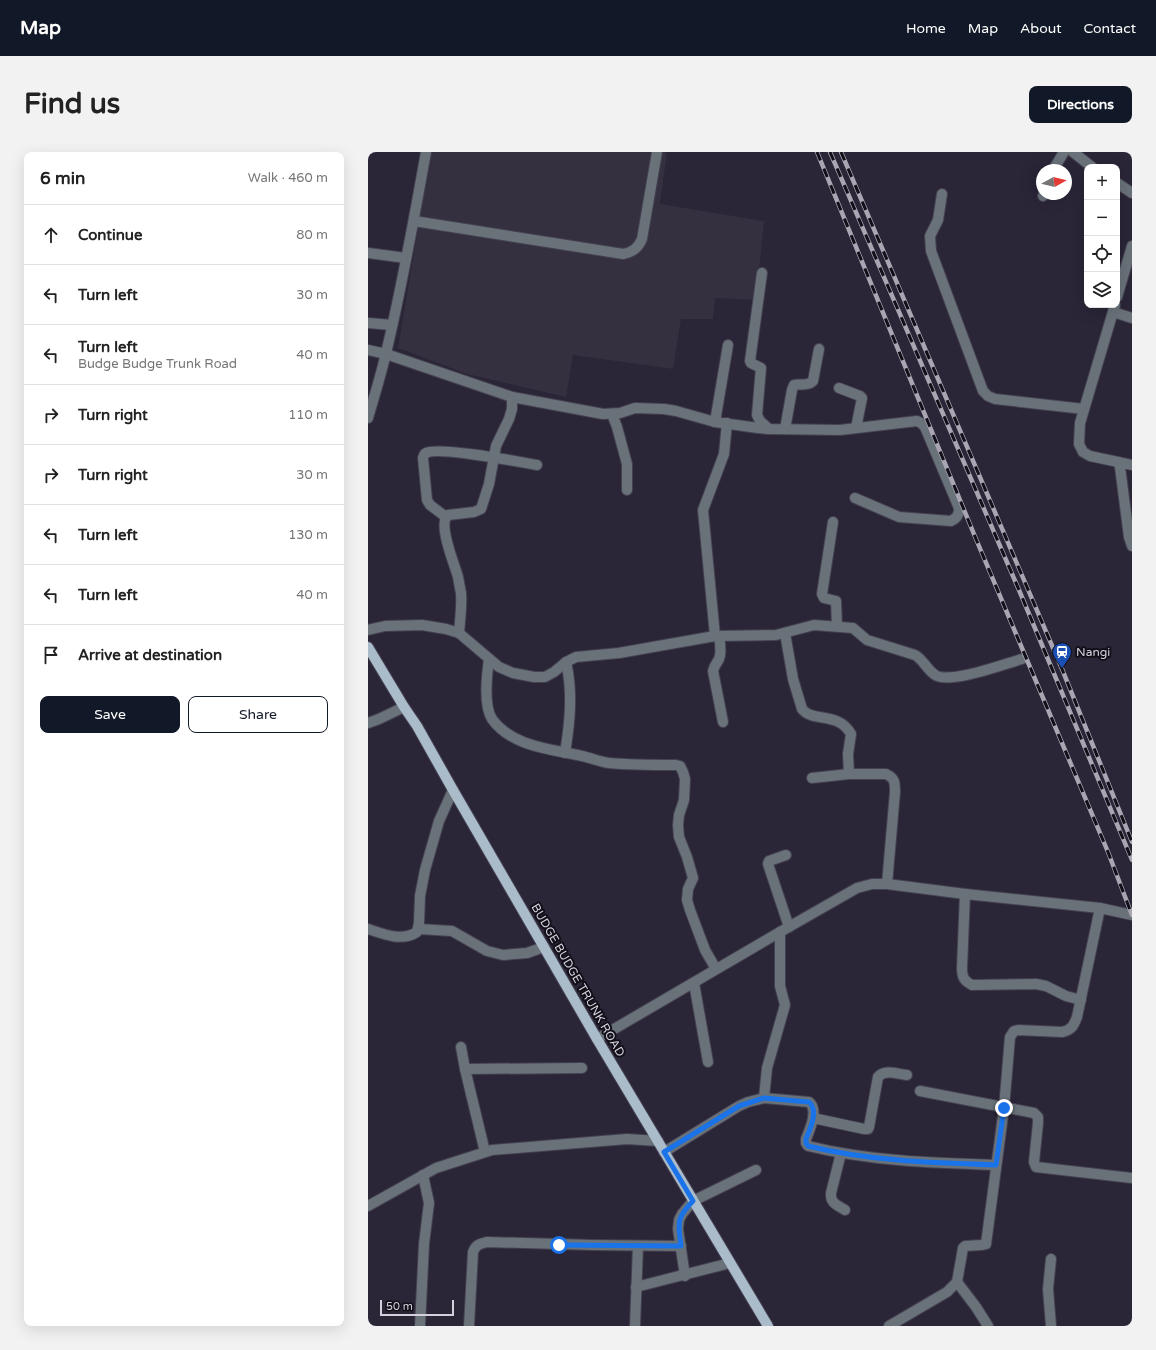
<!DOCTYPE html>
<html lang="en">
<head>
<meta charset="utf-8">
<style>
  :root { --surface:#fff; --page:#f2f2f2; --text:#222; --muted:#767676; --line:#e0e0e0; --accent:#111827 }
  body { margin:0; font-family:"Varela Round",sans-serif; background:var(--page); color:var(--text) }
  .controls { position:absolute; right:12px; top:12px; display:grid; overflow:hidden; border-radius:8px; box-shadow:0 4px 16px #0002 }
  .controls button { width:36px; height:36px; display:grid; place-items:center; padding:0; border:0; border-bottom:1px solid var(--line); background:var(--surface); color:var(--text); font:20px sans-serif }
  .compass { position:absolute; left:668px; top:12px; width:36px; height:36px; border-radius:50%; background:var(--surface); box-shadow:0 4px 16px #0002; rotate:82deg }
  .scale { position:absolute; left:12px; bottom:10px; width:74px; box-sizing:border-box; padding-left:4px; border:2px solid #d4d1dd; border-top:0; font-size:11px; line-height:14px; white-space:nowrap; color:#d4d1dd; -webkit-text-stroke:3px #120f18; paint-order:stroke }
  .stop { position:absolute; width:12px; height:12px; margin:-9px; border:3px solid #1a73e8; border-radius:50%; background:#fff }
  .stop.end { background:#1a73e8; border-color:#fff; box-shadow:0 1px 4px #0008 }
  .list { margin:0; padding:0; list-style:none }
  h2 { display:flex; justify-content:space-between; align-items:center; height:52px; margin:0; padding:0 16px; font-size:17px }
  h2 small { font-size:13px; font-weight:400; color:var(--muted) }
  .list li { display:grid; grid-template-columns:26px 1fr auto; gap:12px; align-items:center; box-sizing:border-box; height:60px; padding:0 16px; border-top:1px solid var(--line) }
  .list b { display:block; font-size:15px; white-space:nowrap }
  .list p { margin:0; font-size:13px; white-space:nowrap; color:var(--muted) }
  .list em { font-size:13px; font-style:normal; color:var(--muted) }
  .actions { display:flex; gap:8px; padding:12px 16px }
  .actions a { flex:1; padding:9px 0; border:1px solid var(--accent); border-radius:8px; text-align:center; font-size:14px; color:var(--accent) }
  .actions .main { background:var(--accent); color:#fff }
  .icon { flex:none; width:22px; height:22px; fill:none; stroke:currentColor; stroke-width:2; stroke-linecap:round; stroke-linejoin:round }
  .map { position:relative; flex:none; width:764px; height:1174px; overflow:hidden; border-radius:8px }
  header { display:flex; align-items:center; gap:24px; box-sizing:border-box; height:56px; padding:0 20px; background:var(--accent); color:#fff }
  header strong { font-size:19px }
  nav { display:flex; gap:22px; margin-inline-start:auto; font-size:14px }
  .intro { display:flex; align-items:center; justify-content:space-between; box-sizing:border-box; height:96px; padding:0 24px }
  h1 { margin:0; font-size:28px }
  .button { padding:10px 18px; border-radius:8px; background:var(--accent); color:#fff; font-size:14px; font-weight:700 }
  main { display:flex; gap:24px; padding:0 24px }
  aside { flex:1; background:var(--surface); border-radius:8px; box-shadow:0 4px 16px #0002 }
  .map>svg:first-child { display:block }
  .industrial { fill:#343040 }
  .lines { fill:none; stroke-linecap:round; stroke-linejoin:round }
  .minor-casing { stroke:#454152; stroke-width:12 }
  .major-casing { stroke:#454152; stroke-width:12 }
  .minor { stroke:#697279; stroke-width:10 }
  .major { stroke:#aabcca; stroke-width:10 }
  .rail-casing { stroke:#a9a5b3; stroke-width:4.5 }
  .rail { stroke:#120f18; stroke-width:3; stroke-dasharray:9; stroke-linecap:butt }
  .route { stroke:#1a73e8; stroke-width:5 }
  .labels { text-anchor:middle; stroke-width:4; stroke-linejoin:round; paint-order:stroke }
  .poi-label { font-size:12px; fill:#d4d1dd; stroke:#120f18; text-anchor:start }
  .street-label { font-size:12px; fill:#d4d1dd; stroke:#120f18 }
</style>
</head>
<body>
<header>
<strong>Map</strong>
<nav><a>Home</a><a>Map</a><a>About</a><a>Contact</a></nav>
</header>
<div class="intro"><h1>Find us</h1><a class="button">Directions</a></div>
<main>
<aside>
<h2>6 min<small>Walk · 460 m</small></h2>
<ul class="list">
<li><svg class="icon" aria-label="ahead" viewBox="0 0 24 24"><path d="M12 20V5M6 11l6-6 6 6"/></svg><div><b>Continue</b></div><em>80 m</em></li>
<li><svg class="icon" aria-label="left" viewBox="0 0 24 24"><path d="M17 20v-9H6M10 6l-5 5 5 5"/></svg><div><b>Turn left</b></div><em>30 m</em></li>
<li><svg class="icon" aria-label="left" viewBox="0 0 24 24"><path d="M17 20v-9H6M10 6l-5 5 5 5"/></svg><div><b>Turn left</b><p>Budge Budge Trunk Road</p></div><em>40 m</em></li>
<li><svg class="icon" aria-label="right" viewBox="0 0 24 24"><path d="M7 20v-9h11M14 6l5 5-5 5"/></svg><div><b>Turn right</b></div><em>110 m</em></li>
<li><svg class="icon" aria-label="right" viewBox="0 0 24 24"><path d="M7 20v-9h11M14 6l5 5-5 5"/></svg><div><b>Turn right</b></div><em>30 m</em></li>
<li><svg class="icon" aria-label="left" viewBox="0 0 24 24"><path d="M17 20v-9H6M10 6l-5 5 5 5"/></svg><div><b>Turn left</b></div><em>130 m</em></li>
<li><svg class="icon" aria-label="left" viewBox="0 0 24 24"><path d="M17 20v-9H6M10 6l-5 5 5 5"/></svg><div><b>Turn left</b></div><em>40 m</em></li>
<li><svg class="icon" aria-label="arrive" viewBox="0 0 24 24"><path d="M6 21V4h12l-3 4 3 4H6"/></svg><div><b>Arrive at destination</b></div></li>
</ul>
<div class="actions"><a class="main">Save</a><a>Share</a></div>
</aside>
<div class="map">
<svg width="764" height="1174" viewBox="0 0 764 1174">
  <rect width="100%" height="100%" fill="#2a2537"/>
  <!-- industrial -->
  <polygon class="industrial" points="63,0 299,0 292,52 396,69 388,148 347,146 345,167 313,167 305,217 205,203 198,245 99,222 30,196"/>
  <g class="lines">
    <defs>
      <g id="minor">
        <polyline points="705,0 724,15"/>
        <polyline points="685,18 696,0"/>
        <polyline points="749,31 764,41"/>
        <polyline points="574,42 570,68 562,84 563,99 615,239 620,244 627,247 716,257"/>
        <polyline points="675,44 676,42"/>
        <path d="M46,69L255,102C265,100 270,96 274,87L289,0"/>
        <polyline points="0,101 38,106"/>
        <polyline points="394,121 382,209 383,211 393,216 389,263 392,269 401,277"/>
        <polyline points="749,145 764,94"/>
        <polyline points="747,153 712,271 711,292 715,300 722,304 750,310 752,315 761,385 764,394"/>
        <polyline points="745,160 764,166"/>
        <polyline points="0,171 24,173"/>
        <path d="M0,198L18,202L144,245L235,262L252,261L267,256L296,257L308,259L347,270L390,276L401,277L472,278L549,269L553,271L557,275L591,356C591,363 589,366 583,369L531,365L487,346"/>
        <polyline points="471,236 492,244 494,246 488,276"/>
        <polyline points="244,262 249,275 259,312 259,338"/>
        <path d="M0,266C6,245 13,223 18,201C34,135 46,67 58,0"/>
        <polyline points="347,270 360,193"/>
        <path d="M417,277L424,238L426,233C432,231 439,235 445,229L451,197"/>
        <polyline points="750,310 764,313"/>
        <path d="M78,365L62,353L59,348L55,306C56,303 56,302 58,301C69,294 152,310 169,313"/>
        <polyline points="465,370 454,442 456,446 468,449 469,474"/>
        <path d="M0,478L17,474L54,473L78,477L91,481L131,515L145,521L166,525H177L186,520L198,510L208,505L251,501L347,484L408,483L446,473L485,476L499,488L547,503C556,508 560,520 569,524C586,531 636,512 654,507"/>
        <path d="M91,481C92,468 94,454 93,441C92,436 91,430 90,425C87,413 69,372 80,363L106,360L113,357L121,332L128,294L141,267L144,257V245"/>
        <path d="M417,481L425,527L434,557C445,571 470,559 483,582L480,602L481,622H518C527,626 527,631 527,640L519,732"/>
        <polyline points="347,484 335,358 356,302 359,271"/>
        <path d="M351,484C352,491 354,500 351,507C349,511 346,514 345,519L355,570"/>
        <path d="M121,507C119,522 115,553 124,567C144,595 183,597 214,604C223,606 232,610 241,611C263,613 286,613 308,613L312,614L315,620L317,627L316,648L311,663L310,673L311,685L319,705L325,726L320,737L319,748L322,758L337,798L348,817"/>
        <polyline points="0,571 11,567 36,555"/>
        <path d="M197,601C202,570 205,540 198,510"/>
        <polyline points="444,626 481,622"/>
        <polyline points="418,703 401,709 400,712 421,775"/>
        <path d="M597,742L594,816C594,825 596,829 604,833L668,832L678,834L698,844L713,848"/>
        <path d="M0,777C15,782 34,790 49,780L51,771L52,744L57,718L71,669L85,638"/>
        <polyline points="51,777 84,779 119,799 135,803 159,801 176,795"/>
        <polyline points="326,831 340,910"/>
        <polyline points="229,887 412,780 489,736 504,732 519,732 597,742 732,756 764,763"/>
        <polyline points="93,895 97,917 117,1000"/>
        <polyline points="97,917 214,916"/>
        <polyline points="552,939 666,961 670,965 670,971 666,1010 668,1015 764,1026"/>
        <polyline points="396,946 399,916 417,853 412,834 412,780"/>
        <path d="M445,966L496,977H500L501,975L510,925C517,917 529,922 539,923"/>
        <path d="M296,1000L371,954L380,950L396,946L441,950C451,958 442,977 438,987V991L440,994C501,1009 565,1011 628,1013"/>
        <path d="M473,1001L463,1041C462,1051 469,1053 477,1058"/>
        <polyline points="0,1054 68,1016 124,998 259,987 290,989"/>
        <polyline points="317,1124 310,1077 311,1068 314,1062 325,1049 388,1018"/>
        <polyline points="589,1130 608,1155 620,1174"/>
        <polyline points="268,1135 362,1111"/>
        <polyline points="52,1174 56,1092 61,1051 55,1023"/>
        <path d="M101,1174L105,1100C108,1092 112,1092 119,1090L225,1093L313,1094"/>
        <polyline points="267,1174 270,1094"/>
        <path d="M521,1174L579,1140L589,1130L595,1096L597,1094L613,1093L618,1092L636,956L642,885L646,879L650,878L694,880C704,878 706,873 709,865L732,756"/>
        <polyline points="683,1174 680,1137 683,1107"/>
      </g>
      <polyline id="major" points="0,495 36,555 49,574 85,638 229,887 400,1174"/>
    </defs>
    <!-- minor casing -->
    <use href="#minor" class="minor-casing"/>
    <!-- major casing -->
    <use href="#major" class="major-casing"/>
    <!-- minor -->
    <use href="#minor" class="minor"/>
    <!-- major -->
    <use href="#major" class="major"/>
    <defs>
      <g id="rail">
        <polyline points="449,0 608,387 740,700 764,763"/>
        <polyline points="462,0 651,438 764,708"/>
        <polyline points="473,0 694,517 764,690"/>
      </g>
    </defs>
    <!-- rail casing -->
    <use href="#rail" class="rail-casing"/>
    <!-- rail -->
    <use href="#rail" class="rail"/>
  </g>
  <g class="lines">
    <!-- route -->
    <path class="route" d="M191,1093L313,1094C310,1071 308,1066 325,1049L296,1000L371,954L396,946L441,950C451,959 442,977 438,987V991L440,994C501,1009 565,1011 628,1013L636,956"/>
  </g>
  <!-- icons -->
  <defs>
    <symbol id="station-pin" viewBox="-11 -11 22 30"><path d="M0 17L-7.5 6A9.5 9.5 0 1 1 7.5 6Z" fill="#1a4fb4" stroke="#120f18"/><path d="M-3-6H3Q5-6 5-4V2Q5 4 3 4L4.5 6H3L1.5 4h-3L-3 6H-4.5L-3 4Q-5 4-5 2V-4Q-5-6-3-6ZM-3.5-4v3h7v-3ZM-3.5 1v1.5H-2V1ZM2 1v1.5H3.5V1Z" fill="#fff"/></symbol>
  </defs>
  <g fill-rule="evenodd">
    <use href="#station-pin" x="683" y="489" width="22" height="30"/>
  </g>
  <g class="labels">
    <!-- poi labels -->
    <g class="poi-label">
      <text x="708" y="504">Nangi</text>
    </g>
    <!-- street labels -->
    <g class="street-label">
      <text transform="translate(210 828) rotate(60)" y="4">BUDGE BUDGE TRUNK ROAD</text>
    </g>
  </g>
</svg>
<div class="controls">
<button>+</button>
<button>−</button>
<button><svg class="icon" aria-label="locate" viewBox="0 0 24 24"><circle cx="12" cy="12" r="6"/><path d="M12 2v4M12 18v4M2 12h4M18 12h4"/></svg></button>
<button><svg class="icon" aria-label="layers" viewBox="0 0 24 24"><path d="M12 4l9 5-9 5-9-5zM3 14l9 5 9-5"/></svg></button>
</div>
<svg class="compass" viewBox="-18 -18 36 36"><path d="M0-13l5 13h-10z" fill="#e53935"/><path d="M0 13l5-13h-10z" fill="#767676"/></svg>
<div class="scale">50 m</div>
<div class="stop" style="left:191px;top:1093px"></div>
<div class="stop end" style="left:636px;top:956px"></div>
</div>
</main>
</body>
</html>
